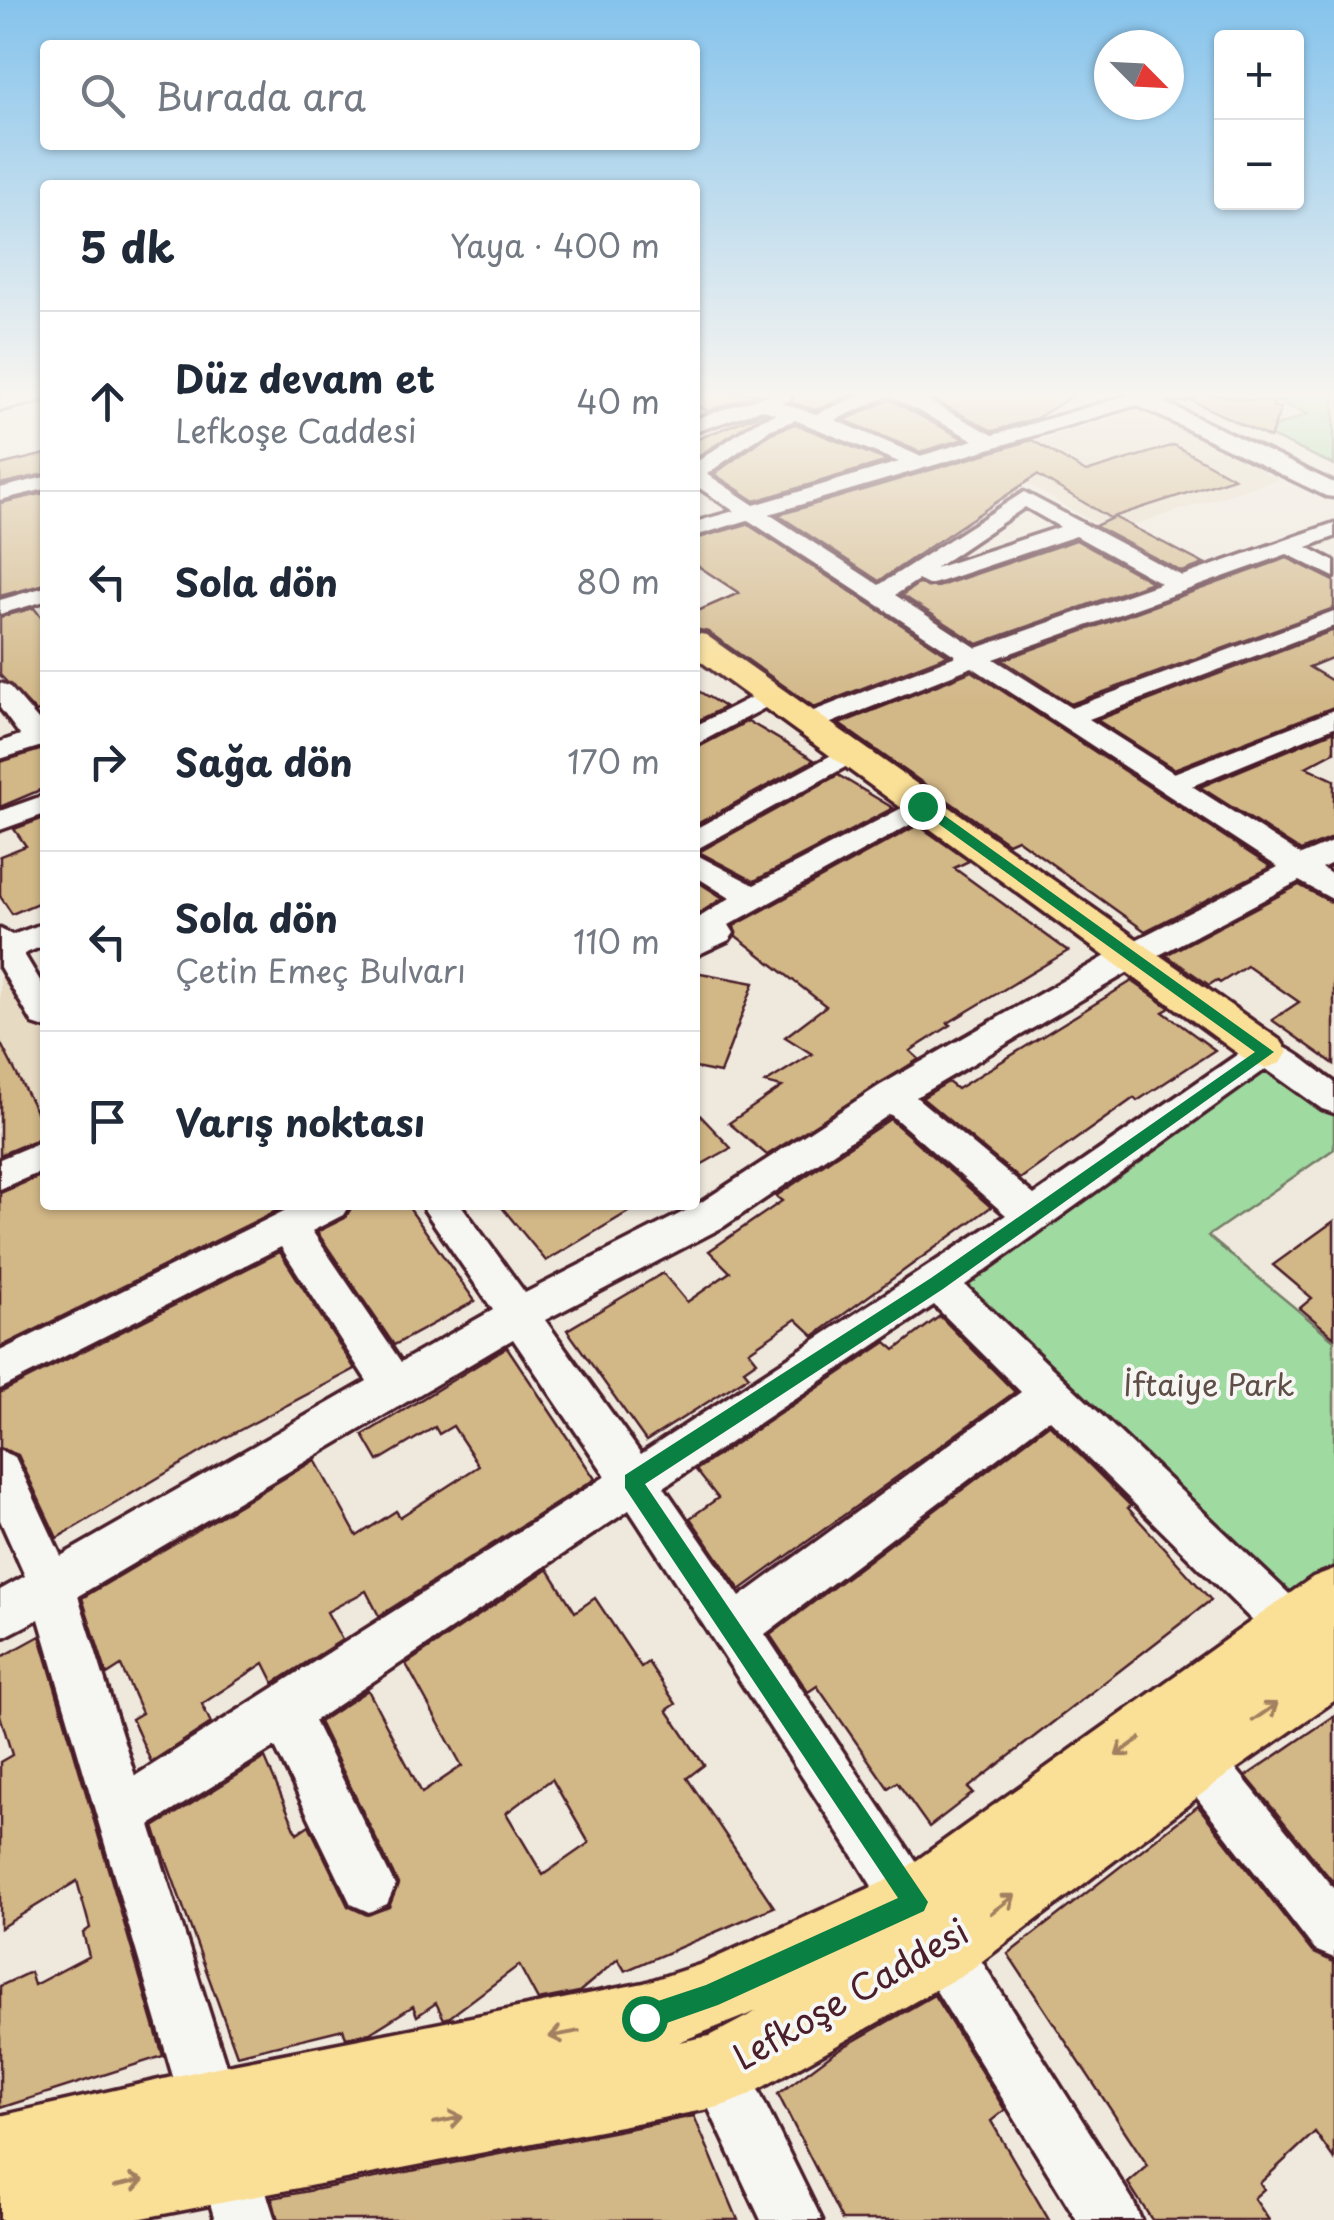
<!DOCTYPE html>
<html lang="tr">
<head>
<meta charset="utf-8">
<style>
  :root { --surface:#fff; --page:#f2f2f3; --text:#1f2937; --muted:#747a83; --line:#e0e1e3 }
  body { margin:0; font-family:"Playpen Sans",sans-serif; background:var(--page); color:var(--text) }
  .controls { position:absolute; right:30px; top:30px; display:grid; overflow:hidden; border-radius:10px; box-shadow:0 2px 8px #0004 }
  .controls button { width:90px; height:90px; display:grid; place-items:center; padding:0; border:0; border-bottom:2px solid var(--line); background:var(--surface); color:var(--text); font:50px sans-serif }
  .compass { position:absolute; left:1094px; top:30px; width:90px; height:90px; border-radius:50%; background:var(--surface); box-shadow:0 2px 8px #0004; rotate:114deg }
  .stop { position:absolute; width:30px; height:30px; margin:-22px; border:8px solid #0b8043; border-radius:50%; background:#fff }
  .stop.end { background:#0b8043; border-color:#fff; box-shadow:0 2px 10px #0008 }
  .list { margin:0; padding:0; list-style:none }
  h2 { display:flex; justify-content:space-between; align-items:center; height:130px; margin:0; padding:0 40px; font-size:42px }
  h2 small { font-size:32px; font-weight:400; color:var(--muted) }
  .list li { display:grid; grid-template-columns:65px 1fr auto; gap:30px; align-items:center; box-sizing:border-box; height:180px; padding:0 40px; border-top:2px solid var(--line) }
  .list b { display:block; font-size:38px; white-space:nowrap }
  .list p { margin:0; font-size:32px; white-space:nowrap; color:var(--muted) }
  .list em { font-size:32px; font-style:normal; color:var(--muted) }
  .icon { flex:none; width:55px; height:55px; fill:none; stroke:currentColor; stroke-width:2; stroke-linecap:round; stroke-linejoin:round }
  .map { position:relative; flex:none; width:1334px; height:2220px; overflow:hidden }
  .search { position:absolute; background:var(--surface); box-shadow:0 2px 8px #0004; left:40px; top:40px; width:660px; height:110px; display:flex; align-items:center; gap:25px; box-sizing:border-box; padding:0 35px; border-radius:10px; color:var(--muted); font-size:38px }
  .panel { position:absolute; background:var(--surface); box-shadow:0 2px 8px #0004; left:40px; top:180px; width:660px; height:1030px; border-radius:10px }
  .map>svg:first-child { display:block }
  .built { fill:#e6dac3 }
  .green { fill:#9fdaa1; stroke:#747c66; stroke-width:2.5 }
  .building { fill:#d2b787; stroke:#4a1f2b; stroke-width:2.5; fill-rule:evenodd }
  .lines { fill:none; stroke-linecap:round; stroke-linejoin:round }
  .minor-casing { stroke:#4a1f2b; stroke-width:7 }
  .major-casing { stroke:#4a1f2b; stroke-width:7 }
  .minor { fill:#f6f6f2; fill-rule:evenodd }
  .major { fill:#fadf96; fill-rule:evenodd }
  .oneway { stroke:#a27f60 }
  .route { fill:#0b8043 }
  .labels { text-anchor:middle; stroke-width:8; stroke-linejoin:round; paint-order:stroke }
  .park-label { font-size:30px; fill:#5f4e48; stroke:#f6f6f2 }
  .near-street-label { font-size:35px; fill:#4a1f2b; stroke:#f6f6f2 }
</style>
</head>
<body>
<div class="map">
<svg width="1334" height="2220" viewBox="0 0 1334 2220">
  <rect width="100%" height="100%" fill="#efe9dd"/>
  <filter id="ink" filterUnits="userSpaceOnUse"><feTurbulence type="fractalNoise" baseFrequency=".01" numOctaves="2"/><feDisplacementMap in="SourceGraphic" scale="20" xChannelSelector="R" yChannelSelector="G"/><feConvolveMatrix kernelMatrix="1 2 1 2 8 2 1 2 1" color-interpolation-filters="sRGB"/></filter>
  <g filter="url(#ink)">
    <!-- built -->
    <g class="built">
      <polygon points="1139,409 1279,479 1110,532 981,457"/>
      <polygon points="0,961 45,1016 45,1154 0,1175"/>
    </g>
    <!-- green -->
    <g class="green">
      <polygon points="1257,393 1334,393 1334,465 1262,432 1308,414"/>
      <polygon points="1266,1052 1334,1100 1334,1149 1208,1236 1334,1340 1334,1598 1292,1628 937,1283"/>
    </g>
    <!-- building -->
    <g class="building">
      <polygon points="695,393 761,393 708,411 695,405"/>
      <polygon points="794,393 856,393 816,410 792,403"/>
      <polygon points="921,393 1077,393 1037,418 993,431"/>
      <polygon points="1201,393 1274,403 1273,407 1281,408 1270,438 1192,401"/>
      <polygon points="889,400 890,400 964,439 920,452 844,420"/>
      <polygon points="762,413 765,414 695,458 695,440"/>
      <polygon points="795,424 888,461 755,501 714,474 771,433"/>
      <polygon points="1032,440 1086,472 1174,445 1234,478 1110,518 1037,475 879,581 778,515"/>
      <polygon points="45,454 45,474 0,484 0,465"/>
      <polygon points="45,493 45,584 0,596 0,503"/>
      <polygon points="1114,517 1204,564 1182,572 1095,526"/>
      <polygon points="747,524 948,655 814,707 708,632 695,629 695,612 739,593 695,564 695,539"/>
      <polygon points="1076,540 1152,582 978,644 902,595 918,584 937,587"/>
      <polygon points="1287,558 1334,581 1334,608 1071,704 1002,660"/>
      <polygon points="34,608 45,622 45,709 36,712 0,675 0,617"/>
      <polygon points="1334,630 1334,657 1309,667 1334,682 1334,707 1174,769 1097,720"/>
      <polygon points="972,671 1271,867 1145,931 1017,839 1008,843 839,724"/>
      <polygon points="695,689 725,707 695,722"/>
      <polygon points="748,721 814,760 695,825 695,749"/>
      <polygon points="1334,731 1334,752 1306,767 1334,780 1334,837 1301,851 1200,787"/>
      <polygon points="43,749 45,788 0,807 0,762"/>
      <polygon points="838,775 893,808 754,881 699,852"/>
      <polygon points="44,818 45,900 12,914 0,896 0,856 26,846 14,829"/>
      <polygon points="918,825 969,861 954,868 1068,951 948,1023 951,1025 910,1051 919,1059 767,1155 729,1123 782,1087 765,1083 812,1054 785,1037 826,1006 736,936 734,926"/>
      <polygon points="695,880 723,898 695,916"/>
      <polygon points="1299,885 1334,904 1334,1064 1272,1020 1299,1002 1247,966 1220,983 1217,980 1209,985 1166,955"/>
      <polygon points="695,972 754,983 720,1073 695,1068"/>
      <polygon points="1132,981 1170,1008 1163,1012 1215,1050 1137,1101 1134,1098 1020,1179 922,1098 948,1082 957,1089"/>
      <polygon points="0,1042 45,1129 45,1136 0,1155"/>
      <polygon points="695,1110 731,1148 695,1168"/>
      <polygon points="890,1119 991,1207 814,1336 796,1319 749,1351 757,1361 744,1370 749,1376 646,1441 567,1330 663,1273 687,1302 730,1272 709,1251 782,1201 776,1196"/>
      <polygon points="45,1174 45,1205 288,1205 0,1347 0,1193"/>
      <polygon points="353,1205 407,1205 475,1301 394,1345 317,1232 345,1218"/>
      <polygon points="500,1205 640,1205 546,1261"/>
      <polygon points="1334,1221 1334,1337 1300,1308 1312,1298 1273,1265"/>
      <polygon points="280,1252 355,1369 225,1438 57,1538 18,1455 0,1448 0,1393"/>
      <polygon points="940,1316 1015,1392 740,1590 690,1518 718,1498 696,1470 886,1342 895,1350"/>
      <polygon points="507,1347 595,1479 379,1616 366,1591 327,1612 342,1640 274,1683 264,1663 202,1704 211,1723 151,1762 132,1719 142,1713 121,1666 107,1675 82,1598 315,1460 357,1536 396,1511 400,1517 479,1466 453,1426 439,1434 435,1427 378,1461 363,1435"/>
      <polygon points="1049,1424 1131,1506 1128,1508 1211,1600 968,1788 973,1793 929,1827 897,1782 888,1788 817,1686 808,1692 770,1635"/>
      <path d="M548,1569L575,1612L595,1598L641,1667L648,1662L676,1704L667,1710L704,1765L687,1778L774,1907L625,1971L618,1959L579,1992L538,2000L519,1965L450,2017L444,2019L436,2003L417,2016L413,2006L370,2033L346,2038L343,2029L237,2055L154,1827L265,1758L297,1833L309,1825L348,1906L367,1915L389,1907L398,1884L319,1722L368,1690L422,1793L462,1766L406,1664ZM552,1779L589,1843L543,1875L506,1813Z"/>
      <polygon points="40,1636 163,2056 0,2108 0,1986 30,1972 34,1985 89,1956 83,1933 90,1928 77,1881 0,1928 0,1762 12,1755 0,1715 0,1658"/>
      <polygon points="1334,1716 1334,1883 1246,1776"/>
      <polygon points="1198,1806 1312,1952 1334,1962 1334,2159 1315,2132 1260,2183 1264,2189 1254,2198 1269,2220 1152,2220 1128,2183 1148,2166 1008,1954"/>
      <polygon points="934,1995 1005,2110 991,2121 1049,2220 842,2220 778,2094 833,2053"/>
      <polygon points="694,2116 738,2220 278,2220 272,2198"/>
    </g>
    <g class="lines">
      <defs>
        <g id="minor">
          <polygon points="24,393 45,393 45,400 0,410 0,398"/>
          <path d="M773,393H790V400L781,403L816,414L866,393H913L993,435L1136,393H1197L1187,399L1162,401L1334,483V497L1326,496L1137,405L769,514L879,585L1024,492L1182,576L1334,523V537L1307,547L1334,561V577L1287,554L994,659L1071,708L1334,611V626L1089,719L1174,773L1334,710V727L1192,786L1301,855L1334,841V862L1322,868L1334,876V900L1299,881L1142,964L916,1097L1034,1195L1254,1043C1282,1035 1312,1067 1334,1082V1113L1322,1109L1266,1069L965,1285L1308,1612L1315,1628L1308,1644L1292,1651L1276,1644L1049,1419L765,1634L970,1943L1132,2199L1141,2220H1077L851,1852L629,1510L314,1721L395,1886L387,1904L369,1912L351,1904L275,1747L150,1825L275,2220H215L39,1619L0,1639V1590L25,1576L0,1520V1451L15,1457L61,1556L367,1381L281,1247L0,1389V1351L296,1205H349L343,1215L312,1231L401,1362L493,1310L421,1205H461L525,1293L697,1205L879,1086L1120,948L1278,867L972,667L816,729H798L794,723L798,717L956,656L748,520L695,536V522L734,511L695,485V463L755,422L776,414L762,409L695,432V419ZM890,395L892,397L974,440L920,456L835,420ZM795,420L899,462L754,505L707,474L769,430ZM1025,507L1060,527L935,568ZM1076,536L1161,583L977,648L895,595L918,580L928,585L936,583ZM890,1114L1006,1215L641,1454L545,1320L723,1227ZM934,1305L1021,1392L740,1597L664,1487ZM513,1339L606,1476L135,1776L78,1596Z"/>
          <polygon points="45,477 45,489 0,500 0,488"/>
          <polygon points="45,587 45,601 0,614 0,600"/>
          <polygon points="0,683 9,686 45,728 45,745 0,759 0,742 20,735 0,708"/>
          <polygon points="771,687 784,695 780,700 695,745 695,726"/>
          <polygon points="850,745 864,753 860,759 695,850 695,829"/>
          <polygon points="45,795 45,814 0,830 0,811"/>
          <polygon points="923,797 933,800 937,806 933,812 729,925 734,933 729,940 695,956 695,920 730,898 695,876 695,854 754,885"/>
          <polygon points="45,923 45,945 24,954 45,989 45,1028 33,1024 0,967 0,929 12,935"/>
          <polygon points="45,1140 45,1170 0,1189 0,1159"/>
          <polygon points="1197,1734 1214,1742 1334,1889 1334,1958 1315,1950 1180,1776 1172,1759 1180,1742"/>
          <polygon points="719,2043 739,2051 822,2220 761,2220 691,2071 699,2051"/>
        </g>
        <g id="major">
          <polygon points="695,633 706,635 1281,1041 1288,1052 1281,1063 1266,1068 1251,1063 695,657"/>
          <path d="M1334,1569V1701L1219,1781L969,1971L745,2097L719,2107L132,2220H0V2116L212,2068L644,1983L702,1964L892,1878L1313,1577ZM757,2011L710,2036L679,2042Z"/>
        </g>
      </defs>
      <!-- minor casing -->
      <use href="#minor" class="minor-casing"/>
      <!-- major casing -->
      <use href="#major" class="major-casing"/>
      <!-- minor -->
      <use href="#minor" class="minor"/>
      <!-- major -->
      <use href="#major" class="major"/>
    </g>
    <!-- one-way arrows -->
    <defs><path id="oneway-shaft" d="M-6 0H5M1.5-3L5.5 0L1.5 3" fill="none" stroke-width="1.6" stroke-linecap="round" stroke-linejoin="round" transform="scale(2.5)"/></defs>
    <g class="oneway">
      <use href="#oneway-shaft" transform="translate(1265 1712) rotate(-35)"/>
      <use href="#oneway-shaft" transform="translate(1128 1747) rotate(144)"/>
      <use href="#oneway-shaft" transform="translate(1003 1904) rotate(-37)"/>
      <use href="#oneway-shaft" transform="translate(564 2034) rotate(169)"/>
      <use href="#oneway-shaft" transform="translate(448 2120) rotate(-11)"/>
      <use href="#oneway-shaft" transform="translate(129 2183) rotate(-12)"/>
    </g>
  </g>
  <!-- sky -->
  <linearGradient id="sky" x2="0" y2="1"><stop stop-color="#85c3ec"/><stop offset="0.56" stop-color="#f8f5f0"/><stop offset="1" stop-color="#f8f5f0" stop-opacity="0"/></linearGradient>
  <rect width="1334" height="704" fill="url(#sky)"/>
  <!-- route -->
  <polygon class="route" points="918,803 927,803 1274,1052 943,1289 645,1484 928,1902 924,1911 718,2005 644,2031 634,2027 631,2018 634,2009 706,1985 898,1898 625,1488 625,1475 931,1278 1255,1052 918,809"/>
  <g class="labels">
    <!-- park labels -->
    <g class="park-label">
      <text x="1209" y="1396">İftaiye Park</text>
    </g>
    <!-- near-street labels -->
    <g class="near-street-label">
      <text transform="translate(851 1995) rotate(-30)" y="12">Lefkoşe Caddesi</text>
    </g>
  </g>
</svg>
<div class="controls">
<button>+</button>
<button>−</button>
</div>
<svg class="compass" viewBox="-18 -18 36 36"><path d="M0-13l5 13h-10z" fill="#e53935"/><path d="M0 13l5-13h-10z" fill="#747a83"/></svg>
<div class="stop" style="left:644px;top:2018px"></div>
<div class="stop end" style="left:922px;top:806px"></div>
<div class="search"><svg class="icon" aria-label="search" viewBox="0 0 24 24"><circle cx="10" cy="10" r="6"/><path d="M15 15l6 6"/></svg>Burada ara</div>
<section class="panel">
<h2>5 dk<small>Yaya · 400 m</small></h2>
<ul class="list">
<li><svg class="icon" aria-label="ahead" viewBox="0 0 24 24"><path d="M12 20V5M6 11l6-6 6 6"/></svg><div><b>Düz devam et</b><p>Lefkoşe Caddesi</p></div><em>40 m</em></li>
<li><svg class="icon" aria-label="left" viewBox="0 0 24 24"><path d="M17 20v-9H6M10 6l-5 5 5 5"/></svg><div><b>Sola dön</b></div><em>80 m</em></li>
<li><svg class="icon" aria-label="right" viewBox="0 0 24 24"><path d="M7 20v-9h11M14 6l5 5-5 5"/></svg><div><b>Sağa dön</b></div><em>170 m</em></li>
<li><svg class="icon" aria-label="left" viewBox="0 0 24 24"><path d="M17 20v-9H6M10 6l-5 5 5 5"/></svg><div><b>Sola dön</b><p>Çetin Emeç Bulvarı</p></div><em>110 m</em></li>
<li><svg class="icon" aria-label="arrive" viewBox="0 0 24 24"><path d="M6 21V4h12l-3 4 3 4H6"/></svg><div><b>Varış noktası</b></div></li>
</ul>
</section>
</div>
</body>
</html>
